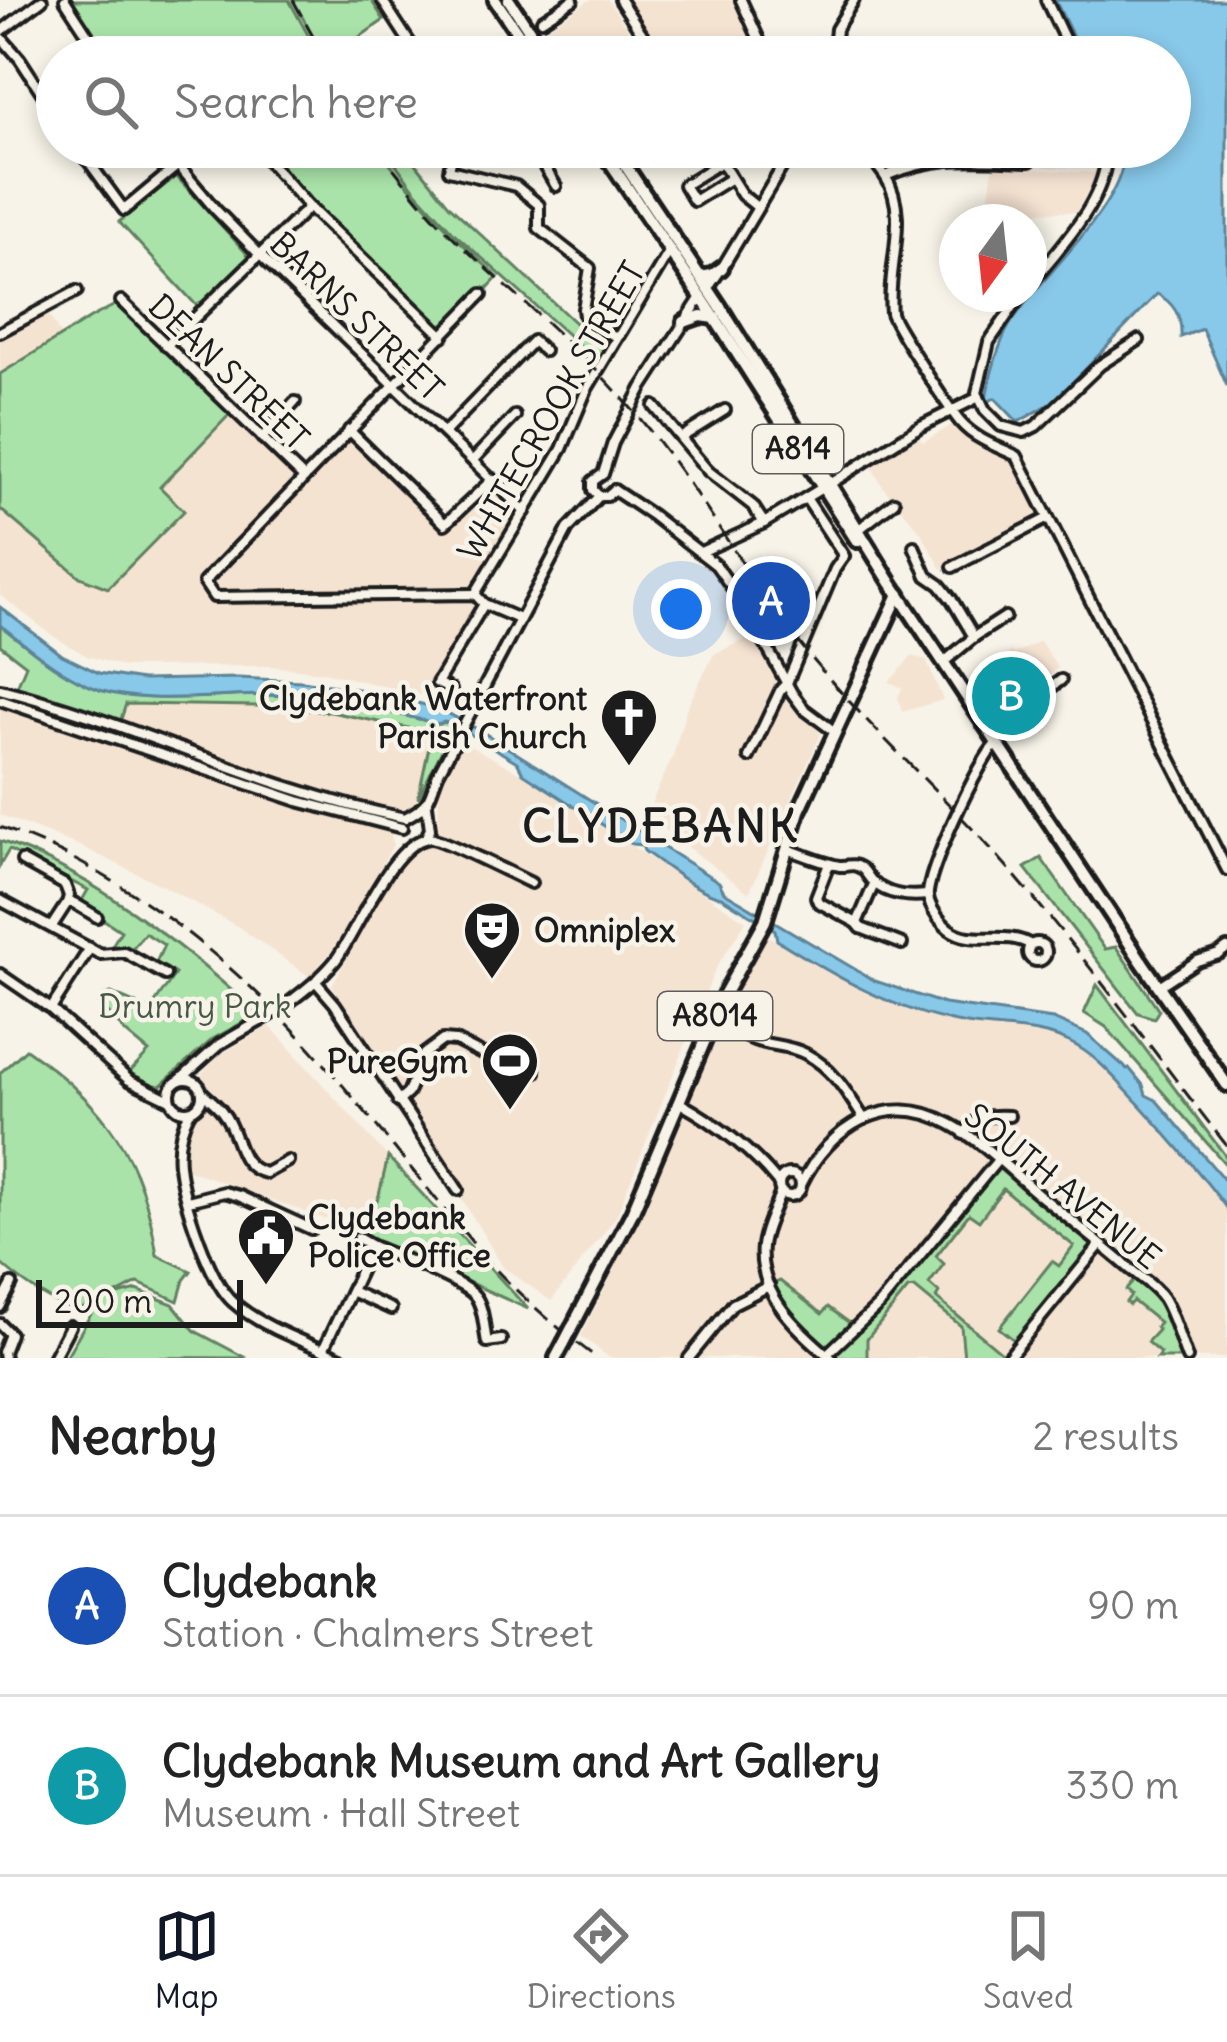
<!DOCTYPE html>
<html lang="en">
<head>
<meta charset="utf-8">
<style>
  :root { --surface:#fff; --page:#f2f2f2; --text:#222; --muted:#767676; --line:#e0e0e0; --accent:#111827 }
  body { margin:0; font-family:Delius,sans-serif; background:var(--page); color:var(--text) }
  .compass { position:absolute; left:939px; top:204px; width:108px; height:108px; border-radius:50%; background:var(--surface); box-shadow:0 6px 18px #0003; rotate:195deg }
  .scale { position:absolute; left:36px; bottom:30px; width:207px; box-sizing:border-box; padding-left:12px; border:6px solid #1c1c1c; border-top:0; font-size:33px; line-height:42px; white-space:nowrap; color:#1c1c1c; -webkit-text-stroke:9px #f7f3e8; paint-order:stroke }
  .you { position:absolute; left:681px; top:609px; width:42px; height:42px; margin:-30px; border:9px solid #fff; border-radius:50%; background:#1a73e8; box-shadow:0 0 0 18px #1a73e833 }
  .badge { display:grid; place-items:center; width:78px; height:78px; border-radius:50%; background:var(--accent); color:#fff; font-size:39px; font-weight:700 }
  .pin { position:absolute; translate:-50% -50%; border:6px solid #fff; box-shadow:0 3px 12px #0006 }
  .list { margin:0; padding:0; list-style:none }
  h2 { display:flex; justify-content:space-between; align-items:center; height:156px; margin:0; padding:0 48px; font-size:51px }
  h2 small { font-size:39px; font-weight:400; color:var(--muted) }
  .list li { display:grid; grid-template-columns:78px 1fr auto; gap:36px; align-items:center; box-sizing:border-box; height:180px; padding:0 48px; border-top:3px solid var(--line) }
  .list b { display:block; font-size:45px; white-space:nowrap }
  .list p { margin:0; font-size:39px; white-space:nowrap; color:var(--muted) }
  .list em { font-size:39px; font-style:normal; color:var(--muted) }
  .icon { flex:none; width:66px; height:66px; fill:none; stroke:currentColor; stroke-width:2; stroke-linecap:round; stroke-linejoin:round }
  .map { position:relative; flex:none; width:1227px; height:1358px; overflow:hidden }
  .search { position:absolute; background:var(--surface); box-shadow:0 6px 18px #0003; left:36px; right:36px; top:36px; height:132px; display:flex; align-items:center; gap:30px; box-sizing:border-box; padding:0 42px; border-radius:66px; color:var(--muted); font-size:45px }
  .sheet { height:516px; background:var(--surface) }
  nav { display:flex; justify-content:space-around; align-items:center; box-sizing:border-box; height:168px; border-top:3px solid var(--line); background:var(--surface); font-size:33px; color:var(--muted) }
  nav a { display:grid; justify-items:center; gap:6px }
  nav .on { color:var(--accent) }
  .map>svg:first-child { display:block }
  .built { fill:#f5e3d2 }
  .green { fill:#a9e3a9; stroke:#628062; stroke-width:3 }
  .water { fill:#88c8e9; stroke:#5d8397; stroke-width:3 }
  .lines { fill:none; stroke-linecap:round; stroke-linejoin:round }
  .minor-casing { stroke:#1c1c1c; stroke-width:16 }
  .major-casing { stroke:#1c1c1c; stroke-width:20 }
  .minor { stroke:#f7f3e8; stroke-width:8 }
  .major { stroke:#f7f3e8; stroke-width:10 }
  .rail { stroke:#1c1c1c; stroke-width:3; stroke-dasharray:18 9; stroke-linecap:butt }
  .minor-bridge-casing { stroke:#1c1c1c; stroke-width:16; stroke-linecap:butt }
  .major-bridge-casing { stroke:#1c1c1c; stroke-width:20; stroke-linecap:butt }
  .minor-bridge { stroke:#f7f3e8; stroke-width:8 }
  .major-bridge { stroke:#f7f3e8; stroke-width:10 }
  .labels { text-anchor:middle; stroke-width:9; stroke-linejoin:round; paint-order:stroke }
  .shield { fill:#f7f3e8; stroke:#5e5c59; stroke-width:3 }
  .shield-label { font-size:30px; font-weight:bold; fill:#1c1c1c }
  .street-label { font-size:33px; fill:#1c1c1c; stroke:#f7f3e8 }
  .poi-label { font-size:33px; font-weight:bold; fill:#1c1c1c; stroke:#f7f3e8; text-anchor:end }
  .park-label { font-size:33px; fill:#465846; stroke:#f7f3e8 }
  .district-label { font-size:45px; font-weight:bold; letter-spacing:3px; fill:#1c1c1c; stroke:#f7f3e8 }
</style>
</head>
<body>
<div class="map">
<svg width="1227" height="1358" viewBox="0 0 1227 1358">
  <rect width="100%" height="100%" fill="#f7f3e8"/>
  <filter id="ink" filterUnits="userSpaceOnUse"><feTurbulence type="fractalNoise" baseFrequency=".00833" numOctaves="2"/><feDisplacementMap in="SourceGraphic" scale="24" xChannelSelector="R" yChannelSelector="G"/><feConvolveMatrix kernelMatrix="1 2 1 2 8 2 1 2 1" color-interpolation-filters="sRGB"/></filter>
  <g filter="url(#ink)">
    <!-- built -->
    <g class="built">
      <polygon points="590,0 608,0 646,57 558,57 541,32"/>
      <polygon points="625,0 736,0 764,57 664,57"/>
      <polygon points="855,147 1104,147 1099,169 1044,167 1043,159"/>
      <polygon points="993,167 1098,173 1076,212 987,211"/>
      <polygon points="45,308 61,336 0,374 0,332"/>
      <polygon points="230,414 295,475 194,583 204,582 349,430 445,523 493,479 525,512 475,594 484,604 437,682 433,698 323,672 270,666 124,667 87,656 53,636 0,595 0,509 80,577 183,511 160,488"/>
      <polygon points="952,425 1011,461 1040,516 1039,520 942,569 920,531 883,487 871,466 919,437 923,442"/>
      <polygon points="753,636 781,690 821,734 749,893 650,819 650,806 673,756 686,709 714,654"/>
      <polygon points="1040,641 1058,668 995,719 989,714 971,686 988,674 1011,651 1014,654"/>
      <polygon points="912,656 926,660 943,700 902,712 898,697 902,688 889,682"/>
      <polygon points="0,700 298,801 367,818 391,832 393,845 342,938 310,977 237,926 163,886 80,846 0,815"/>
      <polygon points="125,704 256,706 331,712 433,733 418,798 412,807 405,810 336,802 119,725"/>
      <polygon points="463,742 522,774 746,921 716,968 616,1217 551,1301 503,1267 332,985 403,858 427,843 438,823 439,788"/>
      <polygon points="760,934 777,940 865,993 960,1023 1049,1034 1076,1045 1097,1061 1165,1133 1227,1209 1227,1358 610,1358 581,1336 643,1212 655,1182 663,1144 724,995"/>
      <polygon points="270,1026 388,1157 379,1195 363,1233 186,1169 183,1147 187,1125 202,1073 221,1054"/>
    </g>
    <!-- green -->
    <g class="green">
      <polygon points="65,0 289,0 320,57 101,57"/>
      <polygon points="293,0 371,0 384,20 348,45 356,57 324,57"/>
      <path d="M256,147H377C414,195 453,237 498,277L443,336L309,207Z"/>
      <polygon points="383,147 403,147 449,205 604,350 597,361 454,233 415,190"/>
      <polygon points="176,176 249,256 198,307 119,222"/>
      <polygon points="117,304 230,414 160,487 184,511 108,588 80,577 0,509 0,374 92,317"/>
      <path d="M0,625C32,650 61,676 100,689C146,705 217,695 266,695C325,696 382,710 439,724L444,722L455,725L418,798L432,733L331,712L256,706L126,704L120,722L16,689L26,665L0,645Z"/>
      <path d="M0,841C89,870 189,951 258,1014L213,1039L160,1086C149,1085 139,1080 129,1073L149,1052L126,1033L99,1003L104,996L111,993L150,1010L175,974L166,968L162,971L154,967L164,945L145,933L129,952H108L121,931L80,904L88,890L9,850L0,865Z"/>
      <polygon points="1041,858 1105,949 1116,947 1159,1010 1154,1018 1138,1013 1025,868"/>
      <polygon points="1097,985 1227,1158 1227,1166 1106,1027 1084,1013"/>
      <path d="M26,1049C106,1105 143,1157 157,1255L191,1271L184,1280L178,1301L138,1283L111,1297L137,1290L173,1304L195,1331L246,1358L66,1357L98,1302C92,1304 86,1308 79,1309C59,1310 15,1277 0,1263V1073Z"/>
      <polygon points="388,1157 528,1309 366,1236 364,1232 379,1195"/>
      <polygon points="997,1161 1100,1245 1019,1344 999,1328 1052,1261 1059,1266 1074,1246 1003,1189 979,1221 969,1214 936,1256 944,1264 929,1284 939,1293 936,1298 1008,1358 964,1358 961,1326 915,1288 908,1289 867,1339 867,1358 831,1358 798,1330 769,1286 780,1281 822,1314 828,1307 855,1327 869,1316"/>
      <polygon points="1138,1276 1161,1295 1187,1358 1157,1358 1160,1353 1147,1342 1158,1330 1156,1327 1159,1322 1133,1301 1129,1305 1126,1302 1131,1295 1126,1290"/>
    </g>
    <!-- water -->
    <g class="water">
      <path d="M1055,0H1227V386L1202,329L1181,337C1182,317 1175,303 1157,294L1055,401L1018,422L995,398L987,402L986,399C989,379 999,343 1009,326C1037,278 1123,209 1124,154H1117L1114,147H1170V57H1083Z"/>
      <path d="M0,607L62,655L99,673L142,680L238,678L302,681L363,690L438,708L481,731L641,832L646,840L650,839L719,882L724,892L875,981L944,1004L1053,1019L1087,1034L1127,1069L1129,1068L1143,1085L1146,1095L1156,1100L1227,1183V1209C1200,1172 1169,1137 1138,1103C1117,1081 1097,1055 1069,1042C1036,1026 997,1030 961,1023C892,1010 836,977 777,940L775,930L721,897C697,892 665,865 644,851L642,845L632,844L523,773L517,762L455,725L444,722L439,724C382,710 325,696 266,695C217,695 146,705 100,690C61,676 32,650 0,625Z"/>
    </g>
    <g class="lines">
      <defs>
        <g id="minor">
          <polyline points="65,0 102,57"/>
          <polyline points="382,0 419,57"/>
          <polyline points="620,0 657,57"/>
          <polyline points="741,0 767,57"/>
          <polyline points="1046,0 1073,57"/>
          <polyline points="542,20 573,0"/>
          <polyline points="0,32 42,0"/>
          <polyline points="0,36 20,59 57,116"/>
          <polyline points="493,57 502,50"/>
          <polyline points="820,57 834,49 836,29 854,0"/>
          <polyline points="78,147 124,210 200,147"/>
          <polyline points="163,147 215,209 260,255 525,512"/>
          <polyline points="256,147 309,207 443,336"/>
          <polyline points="454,147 449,170 516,186 539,205 539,228 590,268 583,309 584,316 617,338"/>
          <polyline points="549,147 556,158"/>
          <polyline points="712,147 742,195 757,207"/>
          <path d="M794,150L870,156L885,176C939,154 974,159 1030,161"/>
          <polyline points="721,162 684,185 694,201 731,178"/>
          <path d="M885,176C911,216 886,268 891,313C893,323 951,412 961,423C975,439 998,447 1017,456L1227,870"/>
          <polyline points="556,186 545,168 548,162 573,147"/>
          <path d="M1029,286C1060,246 1108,201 1107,147"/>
          <polyline points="708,288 722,268 794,147"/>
          <polyline points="482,294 204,582 214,597 475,594 484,604 519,619"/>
          <polyline points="1022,294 989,342 977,393 985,410 1001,426 1024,432 1036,426 1100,365 1139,340"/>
          <polyline points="121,301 303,477"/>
          <polyline points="0,332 77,291"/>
          <polyline points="166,346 309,207"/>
          <polyline points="654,406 708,471 753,506 764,523"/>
          <polyline points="349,430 445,524 493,479"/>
          <polyline points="444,433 533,341 544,351"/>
          <polyline points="682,437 725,410"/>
          <polyline points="262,438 295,402"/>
          <polyline points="473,460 515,416"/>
          <polyline points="830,484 921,426 979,397"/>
          <polyline points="614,490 653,516 716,565 742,602 792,693 804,709 835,732"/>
          <polyline points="599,496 593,490 593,481 603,474 613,443 642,388 701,297"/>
          <polyline points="858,530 894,502"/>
          <polyline points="914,546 927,576 940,585 952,600 974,637"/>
          <polyline points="701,552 764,523 822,488"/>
          <polyline points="953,567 1048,518"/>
          <polyline points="475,594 562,449 587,389 669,252"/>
          <polyline points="944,662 974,637 1005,617"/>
          <path d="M0,689C138,724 265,791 405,818"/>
          <polyline points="451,690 437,683 484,604"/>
          <polyline points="0,700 298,801 402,828"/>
          <polyline points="990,733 1061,680"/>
          <path d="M997,743C980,757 925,876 928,897C930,908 940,922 949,929C973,947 1005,929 1031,945"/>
          <polyline points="749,757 781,689 787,683 835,569 844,556 806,498"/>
          <path d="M405,818C432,803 427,802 438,774L568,529L599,496H607L614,490"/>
          <polyline points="426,837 430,829 427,805"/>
          <path d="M787,849C800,853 830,866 842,866C850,866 853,863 861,868C866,871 868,878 873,882C887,895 909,897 927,895"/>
          <polyline points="22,861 65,885 69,896 67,903"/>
          <polyline points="829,864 816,897 818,902 857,923"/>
          <polyline points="874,884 857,923 861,928 902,944"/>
          <polyline points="0,900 100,954 124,952 165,975"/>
          <polyline points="52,926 67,903 74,903 97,917"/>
          <circle cx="1037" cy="952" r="9"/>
          <polyline points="0,974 51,1009 129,1080 170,1100"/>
          <polyline points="316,982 335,1004 458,1190"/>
          <polyline points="1159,986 1197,961 1219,954 1227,948"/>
          <path d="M287,1004C304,991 321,978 335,961C358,931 391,842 429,838C440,837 516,876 531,883"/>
          <polyline points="51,1009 90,948"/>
          <path d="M739,1016L735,1027C754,1049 782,1041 806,1054C833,1068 848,1094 864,1119"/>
          <circle cx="186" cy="1095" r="16"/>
          <polyline points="181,1079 220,1044 269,1016"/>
          <path d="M202,1092C209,1099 218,1105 223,1113C240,1134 235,1167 266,1173L288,1161"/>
          <polyline points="398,1102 408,1093 424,1054 443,1040 456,1041 486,1056 535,1072"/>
          <path d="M680,1103C717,1124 753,1151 779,1184"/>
          <path d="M190,1111C181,1128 177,1145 179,1165C182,1197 209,1281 233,1302C262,1328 306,1342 341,1358"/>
          <path d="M964,1134C976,1115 989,1115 1009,1116"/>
          <circle cx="790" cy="1185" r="11"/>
          <path d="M801,1185C829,1127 887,1089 950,1124C984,1142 1013,1174 1043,1198C1072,1221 1101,1244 1129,1268C1140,1277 1155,1286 1163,1298C1174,1316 1179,1338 1187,1358"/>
          <path d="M781,1191C775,1209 764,1227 762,1246C757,1294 799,1331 831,1358"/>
          <polyline points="188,1201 224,1192 239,1196 311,1229"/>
          <polyline points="358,1238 372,1246"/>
          <polyline points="351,1291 391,1309"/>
          <polyline points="0,1307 12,1284"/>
          <polyline points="0,1324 10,1334 3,1352 4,1358"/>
          <path d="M323,1350L372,1246C394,1255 463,1281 475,1296C484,1307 484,1329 487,1342L501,1340"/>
          <polyline points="827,1354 880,1304 997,1161"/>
          <polyline points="53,1358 70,1326"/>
          <polyline points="689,1358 733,1304 769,1286"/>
          <polyline points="1008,1358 1100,1245"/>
        </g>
        <g id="major">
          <polyline points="495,0 534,57"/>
          <polyline points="509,0 547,57"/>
          <polyline points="600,147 707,306 857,541"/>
          <polyline points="613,147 719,305 891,583 1140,959 1227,1085"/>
          <polyline points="700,277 712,275 722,268"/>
          <polyline points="684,322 701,316 715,318"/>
          <polyline points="577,1318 632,1213 724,995 765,921 799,811 899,594"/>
          <polyline points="556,1358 564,1343"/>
        </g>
      </defs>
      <!-- minor casing -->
      <use href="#minor" class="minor-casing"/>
      <!-- major casing -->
      <use href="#major" class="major-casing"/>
      <!-- minor -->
      <use href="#minor" class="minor"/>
      <!-- major -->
      <use href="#major" class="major"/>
      <!-- rail -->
      <g class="rail">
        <polyline points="293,0 324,57"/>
        <path d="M377,147C401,178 425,210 453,237C512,294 576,344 630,407C697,484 745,576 810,656C875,736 954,803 1020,882C1093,967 1158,1058 1227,1146"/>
        <path d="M0,827C118,868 229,957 311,1049C358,1101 401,1157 446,1211C466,1234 485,1259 506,1280C535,1309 565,1334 597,1358"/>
      </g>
      <defs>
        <polyline id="minor-bridge" points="269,1016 287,1004"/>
        <polyline id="major-bridge" points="564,1343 577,1318"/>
      </defs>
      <!-- minor-bridge casing -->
      <use href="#minor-bridge" class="minor-bridge-casing"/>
      <!-- major-bridge casing -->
      <use href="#major-bridge" class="major-bridge-casing"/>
      <!-- minor-bridge -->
      <use href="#minor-bridge" class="minor-bridge"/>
      <!-- major-bridge -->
      <use href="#major-bridge" class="major-bridge"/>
    </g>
  </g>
  <!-- icons -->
  <defs>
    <symbol id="church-pin" viewBox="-11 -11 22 30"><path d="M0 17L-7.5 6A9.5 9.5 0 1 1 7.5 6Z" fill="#1c1c1c" stroke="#f7f3e8"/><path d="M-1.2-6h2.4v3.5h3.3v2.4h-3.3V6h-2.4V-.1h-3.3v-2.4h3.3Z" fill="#fff"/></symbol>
    <symbol id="theatre-pin" viewBox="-11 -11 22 30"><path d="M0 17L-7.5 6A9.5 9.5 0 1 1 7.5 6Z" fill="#1c1c1c" stroke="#f7f3e8"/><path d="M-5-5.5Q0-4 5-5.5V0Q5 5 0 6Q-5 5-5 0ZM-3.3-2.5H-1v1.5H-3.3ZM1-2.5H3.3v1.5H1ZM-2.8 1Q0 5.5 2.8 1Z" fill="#fff"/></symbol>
    <symbol id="stadium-pin" viewBox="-11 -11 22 30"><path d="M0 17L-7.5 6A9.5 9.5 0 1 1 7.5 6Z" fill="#1c1c1c" stroke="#f7f3e8"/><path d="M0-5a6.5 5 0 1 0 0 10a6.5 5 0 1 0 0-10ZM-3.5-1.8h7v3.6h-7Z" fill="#fff"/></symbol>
    <symbol id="civic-pin" viewBox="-11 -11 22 30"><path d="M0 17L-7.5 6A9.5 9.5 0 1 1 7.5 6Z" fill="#1c1c1c" stroke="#f7f3e8"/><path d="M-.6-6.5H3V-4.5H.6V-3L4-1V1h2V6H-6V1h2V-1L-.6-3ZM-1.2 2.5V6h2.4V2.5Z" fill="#fff"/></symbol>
  </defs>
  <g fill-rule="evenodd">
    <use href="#church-pin" x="596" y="684" width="66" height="90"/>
    <use href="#theatre-pin" x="459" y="897" width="66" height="90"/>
    <use href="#stadium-pin" x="477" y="1028" width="66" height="90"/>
    <use href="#civic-pin" x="233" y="1203" width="66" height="90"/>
  </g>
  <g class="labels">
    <!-- shield labels -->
    <g class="shield">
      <rect x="753" y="425" width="90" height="48" rx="9"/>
      <rect x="658" y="992" width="114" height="48" rx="9"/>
    </g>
    <g class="shield-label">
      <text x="798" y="459">A814</text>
      <text x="715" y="1026">A8014</text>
    </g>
    <!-- street labels -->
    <g class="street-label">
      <text transform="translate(357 316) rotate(44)" y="12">BARNS STREET</text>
      <text transform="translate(229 372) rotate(44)" y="12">DEAN STREET</text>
      <text transform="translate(551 411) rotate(-60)" y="12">WHITECROOK STREET</text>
      <text transform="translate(1063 1186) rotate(39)" y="12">SOUTH AVENUE</text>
    </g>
    <!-- poi labels -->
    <g class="poi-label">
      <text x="587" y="710">Clydebank Waterfront<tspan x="587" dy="38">Parish Church</tspan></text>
      <text x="534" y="942" text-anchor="start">Omniplex</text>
      <text x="468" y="1073">PureGym</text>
      <text x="308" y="1229" text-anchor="start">Clydebank<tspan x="308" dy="38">Police Office</tspan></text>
    </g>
    <!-- park labels -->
    <g class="park-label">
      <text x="195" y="1018">Drumry Park</text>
    </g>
    <!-- district labels -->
    <g class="district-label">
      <text x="661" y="842">CLYDEBANK</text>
    </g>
  </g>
</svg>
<svg class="compass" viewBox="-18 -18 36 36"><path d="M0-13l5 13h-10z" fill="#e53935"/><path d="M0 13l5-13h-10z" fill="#767676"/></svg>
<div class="scale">200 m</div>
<div class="you"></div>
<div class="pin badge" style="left:771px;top:601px;background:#1a4fb4">A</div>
<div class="pin badge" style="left:1011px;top:696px;background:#0f9aa8">B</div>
<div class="search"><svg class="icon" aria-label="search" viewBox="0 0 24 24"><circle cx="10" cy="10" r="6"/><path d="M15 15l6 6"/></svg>Search here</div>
</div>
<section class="sheet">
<h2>Nearby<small>2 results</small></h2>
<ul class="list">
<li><span class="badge" style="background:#1a4fb4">A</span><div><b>Clydebank</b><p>Station · Chalmers Street</p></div><em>90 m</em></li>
<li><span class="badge" style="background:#0f9aa8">B</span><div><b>Clydebank Museum and Art Gallery</b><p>Museum · Hall Street</p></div><em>330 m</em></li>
</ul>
</section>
<nav>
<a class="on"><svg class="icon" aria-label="map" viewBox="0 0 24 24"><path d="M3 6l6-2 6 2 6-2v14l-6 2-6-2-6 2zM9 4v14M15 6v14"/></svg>Map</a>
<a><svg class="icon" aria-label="directions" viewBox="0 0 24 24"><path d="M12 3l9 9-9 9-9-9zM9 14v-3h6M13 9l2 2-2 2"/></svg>Directions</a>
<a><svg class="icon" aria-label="saved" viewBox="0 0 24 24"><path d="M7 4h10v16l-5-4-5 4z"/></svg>Saved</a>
</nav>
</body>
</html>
